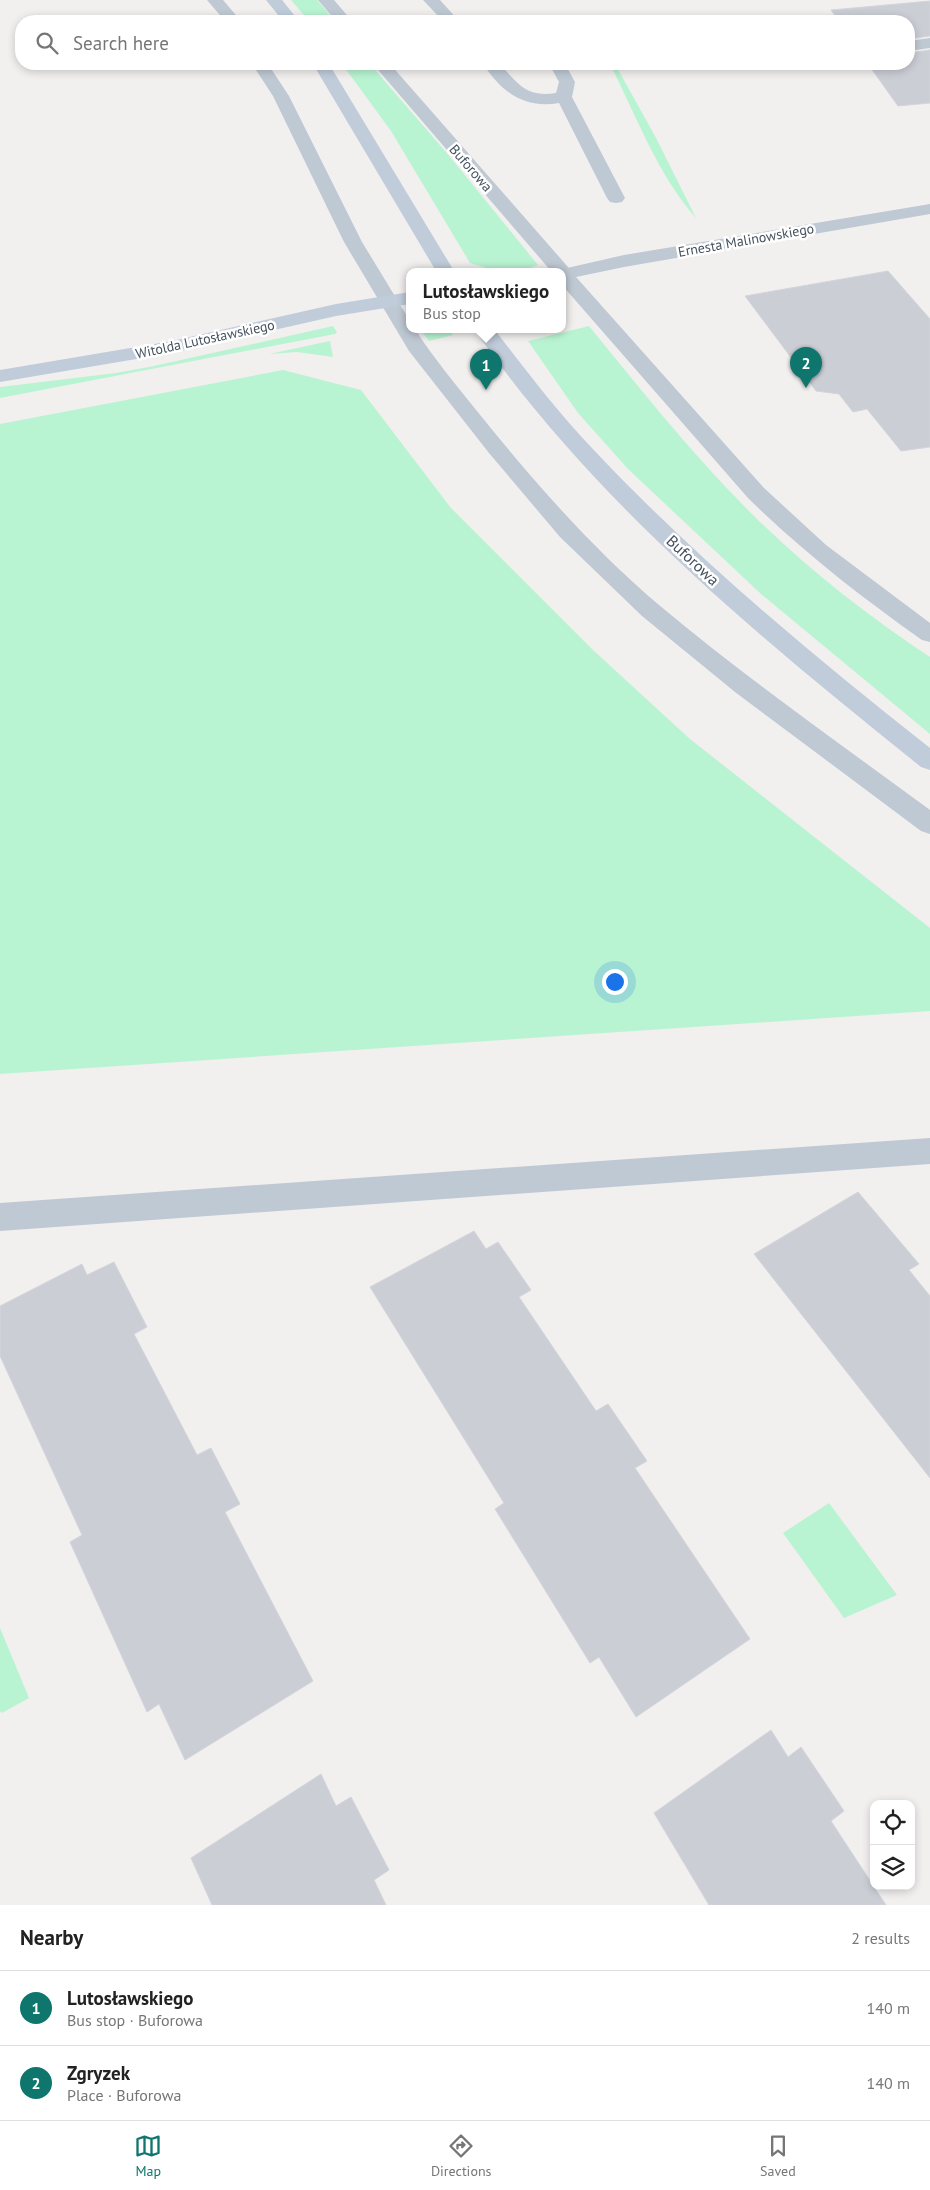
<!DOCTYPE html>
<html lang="en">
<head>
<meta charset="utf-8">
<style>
  :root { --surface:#fff; --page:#f2f2f2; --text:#222; --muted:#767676; --line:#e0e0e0; --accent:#0f766e }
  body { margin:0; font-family:"PT Sans",sans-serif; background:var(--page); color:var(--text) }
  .controls { position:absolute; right:15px; bottom:15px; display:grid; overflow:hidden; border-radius:10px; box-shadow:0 2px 8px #0003 }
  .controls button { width:45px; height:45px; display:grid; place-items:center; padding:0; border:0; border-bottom:1px solid var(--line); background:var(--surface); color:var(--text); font:25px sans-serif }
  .you { position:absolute; left:614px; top:981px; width:18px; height:18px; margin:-12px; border:4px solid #fff; border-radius:50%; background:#1a73e8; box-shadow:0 0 0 8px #1a73e833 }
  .badge { display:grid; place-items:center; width:32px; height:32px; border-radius:50%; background:var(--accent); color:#fff; font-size:16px; font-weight:700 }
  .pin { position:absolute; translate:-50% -41px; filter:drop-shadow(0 1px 2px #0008) }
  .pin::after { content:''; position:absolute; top:26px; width:18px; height:15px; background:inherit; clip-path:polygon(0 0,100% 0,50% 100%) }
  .popup { position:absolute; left:406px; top:268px; width:160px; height:65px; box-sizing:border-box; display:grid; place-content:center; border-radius:10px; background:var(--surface); filter:drop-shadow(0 1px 4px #0005); font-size:16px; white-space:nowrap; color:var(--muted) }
  .popup b { font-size:19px; color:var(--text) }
  .popup::after { content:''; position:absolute; left:50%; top:100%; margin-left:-10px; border:10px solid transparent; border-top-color:var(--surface) }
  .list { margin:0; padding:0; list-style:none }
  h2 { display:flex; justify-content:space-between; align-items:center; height:65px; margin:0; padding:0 20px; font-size:21px }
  h2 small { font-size:16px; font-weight:400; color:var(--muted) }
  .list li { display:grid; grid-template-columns:32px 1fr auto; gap:15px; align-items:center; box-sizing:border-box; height:75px; padding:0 20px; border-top:1px solid var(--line) }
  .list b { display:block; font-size:19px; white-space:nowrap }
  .list p { margin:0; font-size:16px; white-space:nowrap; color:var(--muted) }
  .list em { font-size:16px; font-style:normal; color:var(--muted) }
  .icon { flex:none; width:28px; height:28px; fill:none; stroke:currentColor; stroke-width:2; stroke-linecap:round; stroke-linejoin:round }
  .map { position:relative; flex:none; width:930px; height:1905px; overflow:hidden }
  .search { position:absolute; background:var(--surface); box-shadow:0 2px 8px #0003; left:15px; right:15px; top:15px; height:55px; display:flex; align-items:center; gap:12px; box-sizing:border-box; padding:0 18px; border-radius:20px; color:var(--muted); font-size:19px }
  .sheet { height:215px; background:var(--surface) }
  nav { display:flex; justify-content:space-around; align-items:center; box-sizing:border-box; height:70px; border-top:1px solid var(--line); background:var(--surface); font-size:14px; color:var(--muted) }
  nav a { display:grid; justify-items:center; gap:2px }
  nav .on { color:var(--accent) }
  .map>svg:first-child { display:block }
  .green { fill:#b9f4d2 }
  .building { fill:#cbced5; stroke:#d3d5dc }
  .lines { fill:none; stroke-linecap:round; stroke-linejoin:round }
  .lane { fill:#bfc9d3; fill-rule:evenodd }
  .street { fill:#bfc9d3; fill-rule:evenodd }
  .secondary { fill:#c0ccda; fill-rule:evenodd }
  .labels { text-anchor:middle; stroke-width:5; stroke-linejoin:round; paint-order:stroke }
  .far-street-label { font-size:14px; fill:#45525f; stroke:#fff }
  .street-label { font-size:16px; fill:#45525f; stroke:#fff }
</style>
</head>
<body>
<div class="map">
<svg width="930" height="1905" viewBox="0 0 930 1905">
  <rect width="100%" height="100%" fill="#f2efef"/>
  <!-- green -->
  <g class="green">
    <polygon points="291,0 317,0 335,21 309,21"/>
    <path d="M342,64H370L451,158L538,265C513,274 495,271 470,263L391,131Z"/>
    <path d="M610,64H615L655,136L696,218C657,174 636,115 610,64Z"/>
    <polygon points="333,326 337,332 335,334 0,398 0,387 116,373 154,366"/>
    <path d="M589,326C643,392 695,458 756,518C809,570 868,616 930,657V734L761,594L628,469L578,413L528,341Z"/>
    <polygon points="420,329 448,329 453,335 429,341"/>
    <polygon points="330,341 333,357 297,352 269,354"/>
    <polygon points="283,370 361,390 451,508 593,650 690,739 930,928 930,1011 0,1074 0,424"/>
    <polygon points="829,1503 897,1595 844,1618 783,1533"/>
    <polygon points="0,1628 29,1698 2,1713 0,1711"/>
  </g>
  <!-- building -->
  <g class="building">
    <polygon points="930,1 930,36 909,39 909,21 839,21 831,10"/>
    <polygon points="930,50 930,103 898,106 868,64 909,64 909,53"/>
    <polygon points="888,271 930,319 930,447 901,451 867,409 853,412 839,394 816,391 745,296"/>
    <polygon points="858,1192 919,1264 909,1270 930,1296 930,1478 754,1254"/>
    <polygon points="474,1231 486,1249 498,1242 531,1290 519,1297 596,1411 608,1404 647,1461 635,1468 750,1639 636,1717 599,1657 590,1663 495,1509 504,1503 370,1287"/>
    <polygon points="114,1262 147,1327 134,1334 197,1455 211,1448 240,1504 225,1512 313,1681 185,1760 159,1704 147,1712 70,1542 82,1535 0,1356 0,1306 82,1264 87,1275"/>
    <polygon points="771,1730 788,1757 801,1747 844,1811 831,1821 886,1905 709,1905 654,1813"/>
    <polygon points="321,1774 336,1806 351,1797 389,1870 374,1880 386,1905 212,1905 191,1858"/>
  </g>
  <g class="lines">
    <!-- lane -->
    <g class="lane">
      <polygon points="207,0 223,0 241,21 225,21"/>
      <polygon points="318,0 334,0 352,21 336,21"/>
      <polygon points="423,0 440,0 459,21 443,21"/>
      <polygon points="930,38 930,48 909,51 909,41"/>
      <path d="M252,64H268L289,96L362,242L410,321V329H415C434,359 458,387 481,416C535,483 593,549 659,605C746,678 839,743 930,810V834L921,831L735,692L642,616L560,537L489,453L409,351L344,242L273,96Z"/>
      <polygon points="373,64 390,64 568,267 570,271 568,275 562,276 562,271 551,271"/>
      <path d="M483,64H500C518,84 527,98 556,93L559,82L549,64H565L575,82L572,97L625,198L622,202L616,203L610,202L607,198L559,103C523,109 502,92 483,64Z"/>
      <polygon points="930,1138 930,1164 0,1231 0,1203"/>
    </g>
    <!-- street -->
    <path class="street" d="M930,204V214L624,267L576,277L764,488L826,545L930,623V642L922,640C860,596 802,551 748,498L562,285V271H554L624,255Z"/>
    <!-- secondary -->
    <g class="secondary">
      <polygon points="266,0 282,0 299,21 283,21"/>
      <polygon points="313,64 329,64 454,271 436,271"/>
      <polygon points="410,292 410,304 336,316 172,353 0,382 0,370 172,341 336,304"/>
      <path d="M474,329H494C525,369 555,409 590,446C694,557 811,654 930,748V770L921,767C759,637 594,502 474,329Z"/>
    </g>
  </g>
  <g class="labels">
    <!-- far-street labels -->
    <g class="far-street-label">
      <text transform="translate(471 168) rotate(49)" y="5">Buforowa</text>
      <text transform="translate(746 240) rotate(-10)" y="5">Ernesta Malinowskiego</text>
      <text transform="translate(205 339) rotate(-12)" y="5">Witolda Lutosławskiego</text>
    </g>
    <!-- street labels -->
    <g class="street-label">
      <text transform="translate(693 560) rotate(43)" y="6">Buforowa</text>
    </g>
  </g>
</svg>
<div class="controls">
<button><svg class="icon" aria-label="locate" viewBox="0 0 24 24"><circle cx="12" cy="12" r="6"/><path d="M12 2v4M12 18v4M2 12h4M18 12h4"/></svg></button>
<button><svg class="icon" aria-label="layers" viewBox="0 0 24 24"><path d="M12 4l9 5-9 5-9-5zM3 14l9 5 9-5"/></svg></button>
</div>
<div class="you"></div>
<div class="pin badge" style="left:486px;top:390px">1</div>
<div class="popup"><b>Lutosławskiego</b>Bus stop</div>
<div class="pin badge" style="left:806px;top:388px">2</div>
<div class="search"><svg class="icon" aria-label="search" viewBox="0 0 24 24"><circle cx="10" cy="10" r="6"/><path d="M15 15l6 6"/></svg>Search here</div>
</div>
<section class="sheet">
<h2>Nearby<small>2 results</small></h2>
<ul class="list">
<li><span class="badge">1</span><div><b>Lutosławskiego</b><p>Bus stop · Buforowa</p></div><em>140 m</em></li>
<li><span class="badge">2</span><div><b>Zgryzek</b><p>Place · Buforowa</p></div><em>140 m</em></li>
</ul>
</section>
<nav>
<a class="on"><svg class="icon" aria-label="map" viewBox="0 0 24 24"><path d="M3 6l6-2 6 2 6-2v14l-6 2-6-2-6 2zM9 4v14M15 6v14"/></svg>Map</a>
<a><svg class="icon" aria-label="directions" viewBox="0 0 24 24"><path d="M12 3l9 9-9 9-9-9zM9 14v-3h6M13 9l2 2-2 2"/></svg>Directions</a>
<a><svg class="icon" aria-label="saved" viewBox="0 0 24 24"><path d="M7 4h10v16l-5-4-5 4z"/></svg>Saved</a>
</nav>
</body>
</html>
